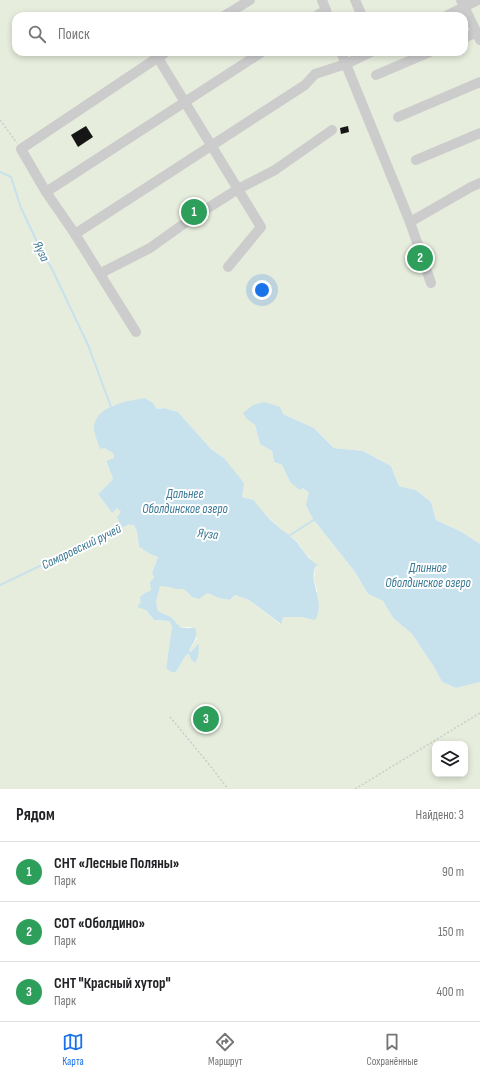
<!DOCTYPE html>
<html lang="ru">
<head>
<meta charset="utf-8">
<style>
  :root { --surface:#fff; --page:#f2f2f2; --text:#202124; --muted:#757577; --line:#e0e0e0; --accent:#1a73e8 }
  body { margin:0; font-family:"Sofia Sans Condensed",sans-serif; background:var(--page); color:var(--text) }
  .controls { position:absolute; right:12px; bottom:12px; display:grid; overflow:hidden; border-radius:8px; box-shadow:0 2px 6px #0003 }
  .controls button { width:36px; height:36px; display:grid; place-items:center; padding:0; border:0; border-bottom:1px solid var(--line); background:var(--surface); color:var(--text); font:20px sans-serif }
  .you { position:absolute; left:262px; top:290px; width:14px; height:14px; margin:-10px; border:3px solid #fff; border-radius:50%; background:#1a73e8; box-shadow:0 0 0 6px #1a73e833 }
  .badge { display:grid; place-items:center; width:26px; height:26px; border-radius:50%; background:var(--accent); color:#fff; font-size:13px; font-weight:700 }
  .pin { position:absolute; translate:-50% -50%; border:2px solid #fff; box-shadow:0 1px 4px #0006 }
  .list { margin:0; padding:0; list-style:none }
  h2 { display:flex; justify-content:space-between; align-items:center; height:52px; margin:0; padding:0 16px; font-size:17px }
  h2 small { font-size:13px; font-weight:400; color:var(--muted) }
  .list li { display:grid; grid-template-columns:26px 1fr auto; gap:12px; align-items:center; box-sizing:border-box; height:60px; padding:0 16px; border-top:1px solid var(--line) }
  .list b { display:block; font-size:15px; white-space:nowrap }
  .list p { margin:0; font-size:13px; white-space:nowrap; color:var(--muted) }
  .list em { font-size:13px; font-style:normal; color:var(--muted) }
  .icon { flex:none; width:22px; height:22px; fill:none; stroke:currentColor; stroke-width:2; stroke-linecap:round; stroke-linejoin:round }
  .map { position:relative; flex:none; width:480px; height:789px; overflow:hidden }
  .search { position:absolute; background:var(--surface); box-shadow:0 2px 6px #0003; left:12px; right:12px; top:12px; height:44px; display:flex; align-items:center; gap:10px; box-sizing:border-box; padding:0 14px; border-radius:12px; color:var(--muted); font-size:15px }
  .sheet { height:232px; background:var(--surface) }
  nav { display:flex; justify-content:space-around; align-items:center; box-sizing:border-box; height:56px; border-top:1px solid var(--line); background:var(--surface); font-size:11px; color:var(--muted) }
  nav a { display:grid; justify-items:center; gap:2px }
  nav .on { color:var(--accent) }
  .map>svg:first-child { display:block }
  .green { fill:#e6eddc; fill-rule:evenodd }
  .water { fill:#c7e1ed }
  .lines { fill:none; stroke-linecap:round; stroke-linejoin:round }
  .stream { stroke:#c7e1ed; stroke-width:2 }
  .building { fill:#161616 }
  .path { stroke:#ccc; stroke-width:1.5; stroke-dasharray:2 2; stroke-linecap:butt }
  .minor { stroke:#ccc; stroke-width:10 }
  .labels { text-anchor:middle; stroke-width:4; stroke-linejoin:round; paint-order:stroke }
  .water-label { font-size:13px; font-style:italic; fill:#397894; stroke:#fff }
</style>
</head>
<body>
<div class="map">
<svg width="480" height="789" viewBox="0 0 480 789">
  <rect width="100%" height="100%" fill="#fff"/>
  <!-- green -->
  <path class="green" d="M0,0H480V544L462,532L436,520L431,502L416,490L399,486L391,466L363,451L334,448L314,428L283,414L247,419L255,425L260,444L272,451L274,462L282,465L290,482L303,488L309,493L313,519L355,572L368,594L383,601L393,618L412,634L434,667L442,682L456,688L480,682V789H0ZM16,16H464V52H16ZM145,398L153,403L157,409L164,408L178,412L211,449L224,458L242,497L254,500L259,508L284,532L297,541L304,553L310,558L313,563L317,566L315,567L314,579L317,591L302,617H283L280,624L249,600L235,595L230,600L219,598L207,593L192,597L184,588C176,590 169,586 160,585L156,602L158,611L171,617L181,628L190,627L197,638L189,651L191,653L197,645L191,659L190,654L186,655L176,672L166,668L172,626L169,621L154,620L146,610L145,593L151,590L154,578L152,573L158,557L150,554L139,547L137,532L134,524H126L121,512L117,507L112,513L98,494L113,479L106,462L114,458L113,453L104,448L111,406ZM435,744H465V774H435Z"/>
  <!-- water -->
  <g class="water">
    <path d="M145,398L153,403L157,409L164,408L178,412L211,449L224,458L244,483L242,497L254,500C265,517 280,528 296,541C298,542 299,546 301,548C304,553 313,563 318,565L315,567C314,572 313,576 314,580C316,594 323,608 315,620L302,617H283L282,622L281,624L249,600L235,595L230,600L219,598L207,593L199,599L192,597L184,589C176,590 169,586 160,586L156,602L158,611L171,617L181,628H195C199,637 193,643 189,651L191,652L197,645H199L198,657L195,663L191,659L189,654L186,655L176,672H171L166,668L172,626L169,621L154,620L146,610L137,607L141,602L140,597L145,593L151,590L150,582L154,578L152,573L158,557L150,554L139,547L137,532L134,525L126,524L121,526L117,517L121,512L117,508L112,513L98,494L113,479L106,461L114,458L113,453L104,448L100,449C98,442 94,434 94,427C96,405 128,401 145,398Z"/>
    <polygon points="265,402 280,407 283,414 314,428 334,448 363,451 391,466 399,486 416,490 431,502 436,520 462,532 480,544 480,682 456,688 442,682 434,667 412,634 393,618 383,601 368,594 355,572 313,519 306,505 309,493 303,488 300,490 290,482 282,465 274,462 272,451 260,444 255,425 247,419 243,413 253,405"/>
  </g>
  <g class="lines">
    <!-- stream -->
    <g class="stream">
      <polyline points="0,172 11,177 21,208 40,248 52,269 88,345 111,407"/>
      <polyline points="287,537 315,519"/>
      <polyline points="0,585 127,524"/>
    </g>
  </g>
  <!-- building -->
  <g class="building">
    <polygon points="86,126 93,137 78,147 71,135"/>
    <polygon points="348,126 349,132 341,134 340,128"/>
  </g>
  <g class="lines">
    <!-- path -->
    <g class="path">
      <polyline points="0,120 17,143"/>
      <polyline points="170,717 208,763 228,789"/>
      <polyline points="355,789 480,713"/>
    </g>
    <!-- minor -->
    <g class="minor">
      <polyline points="322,0 328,16"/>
      <polyline points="355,0 362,16"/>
      <polyline points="461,0 480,40"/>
      <polyline points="224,16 250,0"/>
      <polyline points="316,16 326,10"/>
      <polyline points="446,16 478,0"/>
      <polyline points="464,38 477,32"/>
      <polyline points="341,52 410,222 431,283"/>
      <polyline points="158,58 261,227 228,267"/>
      <polyline points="376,75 430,52"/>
      <polyline points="398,117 480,82"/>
      <polyline points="416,160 480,133"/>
      <polyline points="46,192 262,52"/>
      <polyline points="410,222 471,187 480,183"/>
      <polyline points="75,234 305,85 315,74 346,64 371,52"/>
      <polyline points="101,273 150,248 192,218 238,189 275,170 332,130"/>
      <polyline points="136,332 75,234 46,192 21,149 166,52"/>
    </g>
  </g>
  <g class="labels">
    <!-- water labels -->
    <g class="water-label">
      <text transform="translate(42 251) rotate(64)" y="5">Яуза</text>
      <text x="185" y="498">Дальнее<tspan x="185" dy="15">Оболдинское озеро</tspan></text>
      <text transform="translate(208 533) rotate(7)" y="5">Яуза</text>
      <text transform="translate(81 546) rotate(-26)" y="5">Самаровский ручей</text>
      <text x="428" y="572">Длинное<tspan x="428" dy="15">Оболдинское озеро</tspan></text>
    </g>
  </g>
</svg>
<div class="controls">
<button><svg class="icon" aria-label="layers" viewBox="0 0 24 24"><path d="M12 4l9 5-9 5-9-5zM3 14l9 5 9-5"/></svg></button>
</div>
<div class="you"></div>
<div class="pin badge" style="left:194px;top:212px;background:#2e9e5b">1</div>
<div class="pin badge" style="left:420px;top:258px;background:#2e9e5b">2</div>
<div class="pin badge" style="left:206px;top:719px;background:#2e9e5b">3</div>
<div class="search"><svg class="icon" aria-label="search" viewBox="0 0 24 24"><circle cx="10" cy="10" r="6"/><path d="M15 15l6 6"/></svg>Поиск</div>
</div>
<section class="sheet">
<h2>Рядом<small>Найдено: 3</small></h2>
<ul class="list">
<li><span class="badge" style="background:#2e9e5b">1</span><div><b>СНТ «Лесные Поляны»</b><p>Парк</p></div><em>90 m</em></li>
<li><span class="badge" style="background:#2e9e5b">2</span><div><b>СОТ «Оболдино»</b><p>Парк</p></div><em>150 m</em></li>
<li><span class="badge" style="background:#2e9e5b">3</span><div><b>СНТ &quot;Красный хутор&quot;</b><p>Парк</p></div><em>400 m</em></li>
</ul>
</section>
<nav>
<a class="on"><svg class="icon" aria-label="map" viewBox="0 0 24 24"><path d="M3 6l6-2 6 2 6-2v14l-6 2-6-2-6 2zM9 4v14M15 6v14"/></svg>Карта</a>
<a><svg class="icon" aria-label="directions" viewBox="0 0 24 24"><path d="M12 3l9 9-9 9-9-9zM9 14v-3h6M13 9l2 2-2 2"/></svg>Маршрут</a>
<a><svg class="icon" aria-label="saved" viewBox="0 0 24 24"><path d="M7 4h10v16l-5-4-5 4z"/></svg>Сохранённые</a>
</nav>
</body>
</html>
